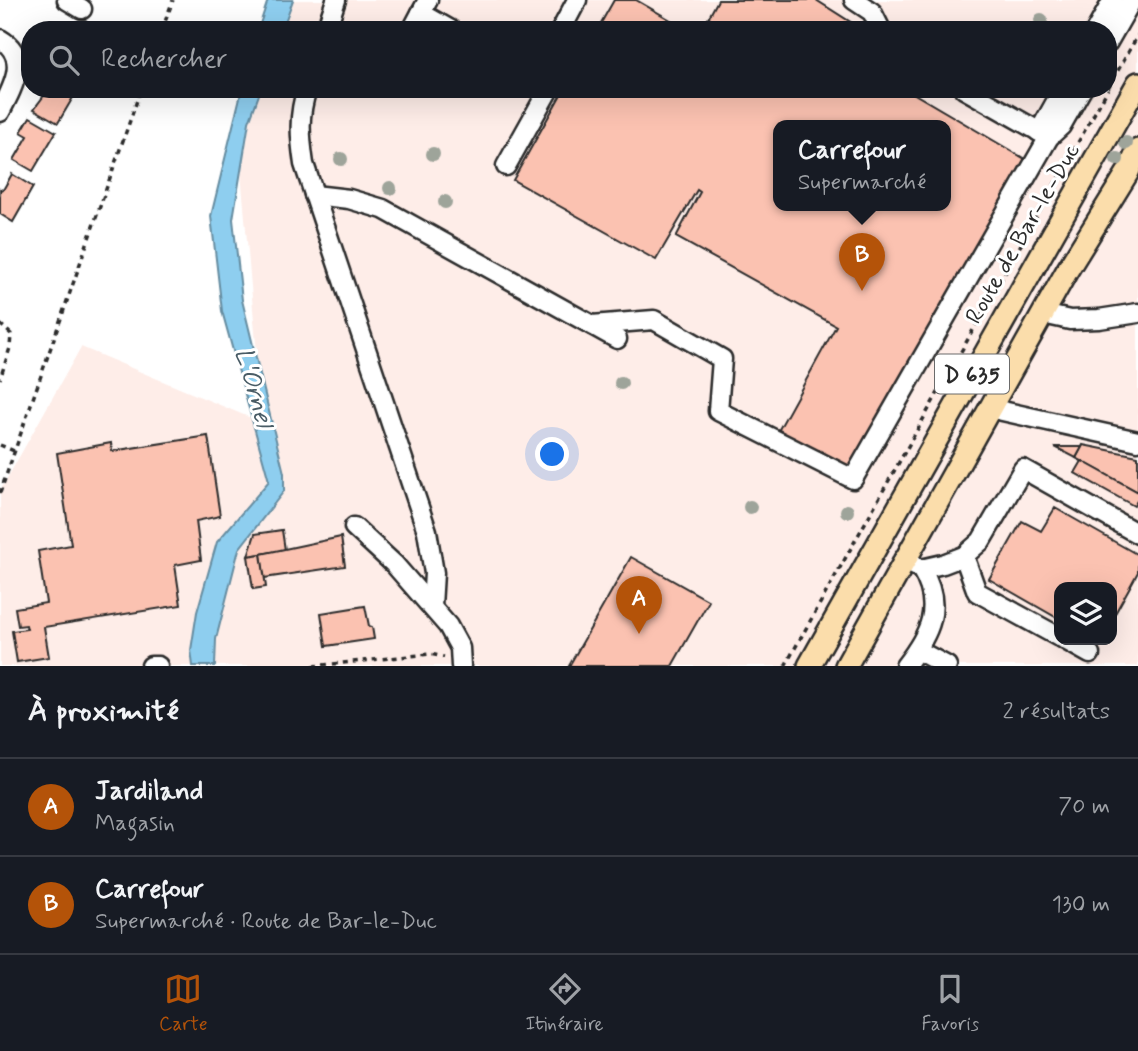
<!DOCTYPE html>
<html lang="fr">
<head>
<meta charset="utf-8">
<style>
  :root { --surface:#171b24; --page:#242831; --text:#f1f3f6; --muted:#9ea1a6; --line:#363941; --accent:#b45309 }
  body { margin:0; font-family:Mynerve,sans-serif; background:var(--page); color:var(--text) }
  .controls { position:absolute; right:21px; bottom:21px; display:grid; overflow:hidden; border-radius:14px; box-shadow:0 7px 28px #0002 }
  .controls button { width:63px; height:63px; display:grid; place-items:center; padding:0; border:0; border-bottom:2px solid var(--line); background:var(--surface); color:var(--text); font:35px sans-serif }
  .you { position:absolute; left:553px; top:455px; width:24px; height:24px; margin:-18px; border:5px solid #fff; border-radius:50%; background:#1a73e8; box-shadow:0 0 0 10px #1a73e833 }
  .badge { display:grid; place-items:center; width:46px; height:46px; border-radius:50%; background:var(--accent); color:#fff; font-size:23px; font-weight:700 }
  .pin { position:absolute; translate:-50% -58px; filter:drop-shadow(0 2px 4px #0008) }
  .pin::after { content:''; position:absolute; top:37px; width:24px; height:21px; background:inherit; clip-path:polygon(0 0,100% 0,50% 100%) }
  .popup { position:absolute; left:773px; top:120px; width:178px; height:91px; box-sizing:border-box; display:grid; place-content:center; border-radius:14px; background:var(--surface); filter:drop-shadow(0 2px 5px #0005); font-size:23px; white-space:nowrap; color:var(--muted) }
  .popup b { font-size:26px; color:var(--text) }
  .popup::after { content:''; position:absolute; left:50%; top:100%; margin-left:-14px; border:14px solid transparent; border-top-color:var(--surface) }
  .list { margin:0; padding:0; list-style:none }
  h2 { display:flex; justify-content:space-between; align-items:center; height:91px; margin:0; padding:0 28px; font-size:30px }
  h2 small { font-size:23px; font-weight:400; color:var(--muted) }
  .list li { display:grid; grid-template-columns:46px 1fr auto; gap:21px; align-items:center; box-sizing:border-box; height:98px; padding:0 28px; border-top:2px solid var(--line) }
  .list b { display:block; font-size:26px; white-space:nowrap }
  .list p { margin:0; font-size:23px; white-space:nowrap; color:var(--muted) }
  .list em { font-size:23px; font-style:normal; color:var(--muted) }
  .icon { flex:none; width:38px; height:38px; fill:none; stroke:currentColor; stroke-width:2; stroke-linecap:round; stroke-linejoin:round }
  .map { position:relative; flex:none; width:1138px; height:666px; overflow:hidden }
  .search { position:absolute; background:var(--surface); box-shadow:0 7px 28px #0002; left:21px; right:21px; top:21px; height:77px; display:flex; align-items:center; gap:18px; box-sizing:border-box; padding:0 24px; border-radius:28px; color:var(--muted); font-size:26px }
  .sheet { height:287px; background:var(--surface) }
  nav { display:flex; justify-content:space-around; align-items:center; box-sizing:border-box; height:98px; border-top:2px solid var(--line); background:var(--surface); font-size:19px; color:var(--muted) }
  nav a { display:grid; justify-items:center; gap:4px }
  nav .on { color:var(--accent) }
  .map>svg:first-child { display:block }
  .built { fill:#feede8; fill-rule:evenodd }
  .water { fill:#8eceef; stroke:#668da1; stroke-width:2 }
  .building { fill:#fbc2b1; stroke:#2b2b2b; stroke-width:2; fill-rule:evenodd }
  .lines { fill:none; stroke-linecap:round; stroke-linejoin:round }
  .minor-casing { stroke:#2b2b2b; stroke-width:23 }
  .major-casing { stroke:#2b2b2b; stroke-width:26 }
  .path { stroke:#2b2b2b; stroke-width:3.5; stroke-dasharray:5 5; stroke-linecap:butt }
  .minor { stroke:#fff; stroke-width:18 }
  .major { stroke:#fbddab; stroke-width:21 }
  .tree { fill:#9ea49a }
  .labels { text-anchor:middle; stroke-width:6; stroke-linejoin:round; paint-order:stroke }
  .shield { fill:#fff; stroke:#6b6b6b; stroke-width:2 }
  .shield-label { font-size:23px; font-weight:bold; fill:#2b2b2b }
  .street-label { font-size:24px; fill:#2b2b2b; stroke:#fff }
  .water-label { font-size:26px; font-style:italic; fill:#495c66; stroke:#fff }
</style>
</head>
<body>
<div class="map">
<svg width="1138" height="666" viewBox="0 0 1138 666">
  <rect width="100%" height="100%" fill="#fff"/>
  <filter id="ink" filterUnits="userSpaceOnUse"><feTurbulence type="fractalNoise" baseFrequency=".0143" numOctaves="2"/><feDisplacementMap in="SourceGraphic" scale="14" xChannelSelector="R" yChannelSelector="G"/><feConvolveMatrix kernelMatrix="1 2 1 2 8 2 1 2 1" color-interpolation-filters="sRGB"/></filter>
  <g filter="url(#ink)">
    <!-- built -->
    <path class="built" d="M280,0H1138V666H0V491L81,347L263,423L237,127L250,89H1108V30H270ZM778,125H946V205H778ZM1059,587H1112V640H1059Z"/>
    <!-- water -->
    <g class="water">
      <polygon points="268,0 293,0 282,30 258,30"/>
      <polygon points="242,89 261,89 249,122 233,219 242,300 284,473 284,491 239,549 216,639 215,666 193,666 191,650 197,612 217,542 269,481 222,311 211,216"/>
    </g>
    <!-- building -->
    <g class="building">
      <polygon points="614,0 636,0 688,30 597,30"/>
      <polygon points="718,0 816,0 852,23 849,30 702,30"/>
      <polygon points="49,89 78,89 58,123 34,109"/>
      <path d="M564,89H906L1025,159L850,470L778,431L836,326L676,237L700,192L697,190L656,260L513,180ZM778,125H946V205H778Z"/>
      <polygon points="30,117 56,132 33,171 14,160 28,136 21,132"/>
      <polygon points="12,174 33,187 13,222 0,214 0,189 3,190"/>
      <polygon points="208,436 220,516 196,521 201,560 175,565 181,605 44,627 49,657 17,662 12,631 27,629 26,625 18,626 15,608 46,603 38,551 71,545 57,453 111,443 112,451"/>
      <polygon points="1083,445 1138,456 1138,492 1076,458"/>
      <polygon points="1055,447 1082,447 1076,458"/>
      <polygon points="1082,461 1138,492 1138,499 1134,506 1075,473"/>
      <polygon points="1055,508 1138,555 1138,572 1112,619 1112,587 1059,587 1059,619 989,579 1022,521 1041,531"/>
      <polygon points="282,530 285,550 248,556 255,534"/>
      <polygon points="341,537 345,566 264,578 261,554"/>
      <polygon points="261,554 266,587 253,589 248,556"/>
      <polygon points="631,557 709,601 672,666 569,666"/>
      <polygon points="365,606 369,626 372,627 374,639 326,646 321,613"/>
    </g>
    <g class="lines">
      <defs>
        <g id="minor">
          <polyline points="67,0 82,9"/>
          <polyline points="428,0 421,13 451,30"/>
          <polyline points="854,0 872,12 881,30"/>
          <polyline points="326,30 336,0"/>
          <polyline points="412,30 421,13"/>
          <polyline points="561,30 577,0"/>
          <polyline points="1096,30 1113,0"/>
          <path d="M0,39C31,57 12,89 0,112"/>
          <polyline points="1108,42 1132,0"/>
          <path d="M307,89C298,115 300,137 304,164L427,531L434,573L432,606"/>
          <polyline points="964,89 1049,137"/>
          <polyline points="1039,132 1063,89"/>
          <polyline points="506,166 549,89"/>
          <polyline points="314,195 349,199 383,209 617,339"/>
          <polyline points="1043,314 1070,320 1099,319 1138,313"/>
          <polyline points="592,325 654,320 722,359 718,411 853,479 1049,137 1061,126 1082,89"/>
          <polyline points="989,408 1138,441"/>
          <polyline points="354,527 394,564 448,626 460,648 461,666"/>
          <polyline points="964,556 977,592 1059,637"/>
          <polyline points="903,560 921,569 943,564 964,556 981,541 1023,469 1138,534"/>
          <polyline points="1065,640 1090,654"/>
          <polyline points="917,650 947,666"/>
          <polyline points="151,666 158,666"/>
          <path d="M905,666C930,634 944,606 921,569"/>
        </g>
        <g id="major">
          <polyline points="809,666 1138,83"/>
          <polyline points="846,666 1068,269 1128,172 1138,150"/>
        </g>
      </defs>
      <!-- minor casing -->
      <use href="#minor" class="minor-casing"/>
      <!-- major casing -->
      <use href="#major" class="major-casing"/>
      <!-- path -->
      <g class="path">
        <polyline points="162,30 173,0"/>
        <polyline points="1108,88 1138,35"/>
        <polyline points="0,324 11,334 10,348 0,379"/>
        <polyline points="0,445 14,451"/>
        <polyline points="0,493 141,89"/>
        <polyline points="313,666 430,654 444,657"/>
        <polyline points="785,666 1108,89"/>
      </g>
      <!-- minor -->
      <use href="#minor" class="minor"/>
      <!-- major -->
      <use href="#major" class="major"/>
    </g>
    <!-- trees -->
    <g class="tree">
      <circle cx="1041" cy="20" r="7"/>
      <circle cx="1126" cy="143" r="7"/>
      <circle cx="433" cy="154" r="7"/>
      <circle cx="341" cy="159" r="7"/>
      <circle cx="1117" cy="159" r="7"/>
      <circle cx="390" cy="188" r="7"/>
      <circle cx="445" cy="202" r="7"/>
      <circle cx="621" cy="383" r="7"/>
      <circle cx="750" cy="507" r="7"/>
      <circle cx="847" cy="511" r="7"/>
    </g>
  </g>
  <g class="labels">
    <!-- shield labels -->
    <rect class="shield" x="935" y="354.5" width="74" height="39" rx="5"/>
    <g class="shield-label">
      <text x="972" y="382">D 635</text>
    </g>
    <!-- street labels -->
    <g class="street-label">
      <text transform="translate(1022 233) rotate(-60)" y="8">Route de Bar-le-Duc</text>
    </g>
    <!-- water labels -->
    <g class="water-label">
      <text transform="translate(255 387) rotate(74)" y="9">L'Ornel</text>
    </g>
  </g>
</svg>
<div class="controls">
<button><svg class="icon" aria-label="layers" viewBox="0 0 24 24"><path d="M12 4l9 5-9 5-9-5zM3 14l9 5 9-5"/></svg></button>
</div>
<div class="you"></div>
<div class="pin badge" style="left:639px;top:634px">A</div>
<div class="pin badge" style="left:862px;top:291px">B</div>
<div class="popup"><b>Carrefour</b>Supermarché</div>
<div class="search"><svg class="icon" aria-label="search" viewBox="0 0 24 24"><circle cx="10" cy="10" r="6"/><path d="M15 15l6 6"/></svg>Rechercher</div>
</div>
<section class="sheet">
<h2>À proximité<small>2 résultats</small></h2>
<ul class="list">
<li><span class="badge">A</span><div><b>Jardiland</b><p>Magasin</p></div><em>70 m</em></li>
<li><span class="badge">B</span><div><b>Carrefour</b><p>Supermarché · Route de Bar-le-Duc</p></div><em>130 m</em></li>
</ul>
</section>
<nav>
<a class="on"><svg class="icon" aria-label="map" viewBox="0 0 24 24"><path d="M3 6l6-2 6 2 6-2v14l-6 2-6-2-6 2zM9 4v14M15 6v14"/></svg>Carte</a>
<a><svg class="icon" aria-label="directions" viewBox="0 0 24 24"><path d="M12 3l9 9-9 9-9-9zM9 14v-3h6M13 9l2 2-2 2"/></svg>Itinéraire</a>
<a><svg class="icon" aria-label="saved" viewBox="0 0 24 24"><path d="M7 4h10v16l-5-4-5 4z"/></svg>Favoris</a>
</nav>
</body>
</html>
